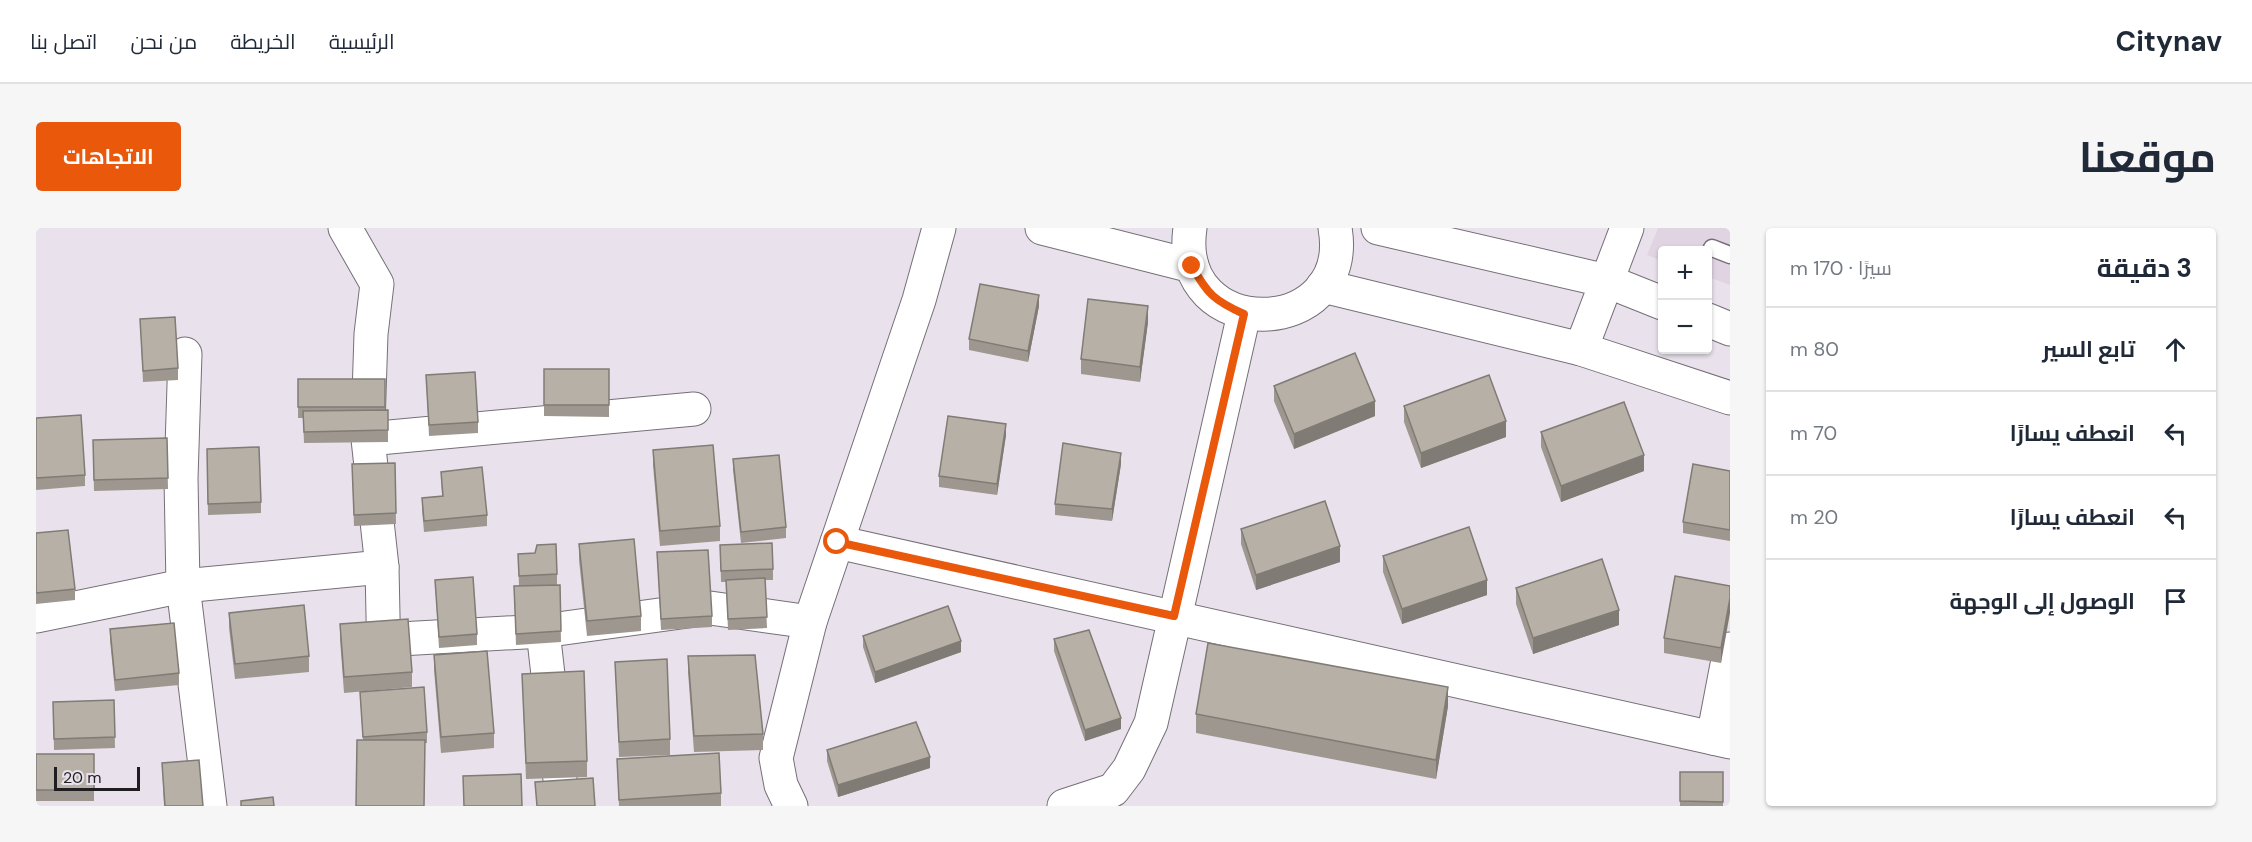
<!DOCTYPE html>
<html lang="ar">
<head>
<meta charset="utf-8">
<style>
  :root { --surface:#fff; --page:#f6f6f7; --text:#1f2937; --muted:#747a83; --line:#e0e1e3; --accent:#ea580c }
  body { margin:0; font-family:"DM Sans",Cairo,sans-serif; background:var(--page); color:var(--text); direction:rtl }
  .controls { position:absolute; right:18px; top:18px; display:grid; overflow:hidden; border-radius:6px; box-shadow:0 2px 4px #0004 }
  .controls button { width:54px; height:54px; display:grid; place-items:center; padding:0; border:0; border-bottom:2px solid var(--line); background:var(--surface); color:var(--text); font:30px sans-serif }
  .scale { position:absolute; left:18px; bottom:15px; width:86px; box-sizing:border-box; padding-left:6px; border:3px solid #1f1d20; border-top:0; font-size:16px; line-height:21px; white-space:nowrap; color:#1f1d20; -webkit-text-stroke:4px #e9e2ec; paint-order:stroke }
  .stop { position:absolute; width:18px; height:18px; margin:-14px; border:4px solid #ea580c; border-radius:50%; background:#fff }
  .stop.end { background:#ea580c; border-color:#fff; box-shadow:0 2px 6px #0008 }
  .list { margin:0; padding:0; list-style:none }
  h2 { display:flex; justify-content:space-between; align-items:center; height:78px; margin:0; padding:0 24px; font-size:26px }
  h2 small { font-size:20px; font-weight:400; color:var(--muted) }
  .list li { display:grid; grid-template-columns:39px 1fr auto; gap:18px; align-items:center; box-sizing:border-box; height:84px; padding:0 24px; border-top:2px solid var(--line) }
  .list b { display:block; font-size:22px; white-space:nowrap }
  .list em { font-size:20px; font-style:normal; color:var(--muted) }
  .icon { flex:none; width:33px; height:33px; fill:none; stroke:currentColor; stroke-width:2; stroke-linecap:round; stroke-linejoin:round }
  .map { position:relative; flex:none; width:1694px; height:578px; overflow:hidden; direction:ltr; border-radius:6px }
  header { display:flex; align-items:center; gap:36px; box-sizing:border-box; height:84px; padding:0 30px; background:var(--surface); border-bottom:2px solid var(--line) }
  header strong { font-size:28px }
  nav { display:flex; gap:33px; margin-inline-start:auto; font-size:21px }
  .intro { display:flex; align-items:center; justify-content:space-between; box-sizing:border-box; height:144px; padding:0 36px }
  h1 { margin:0; font-size:42px }
  .button { padding:15px 27px; border-radius:6px; background:var(--accent); color:#fff; font-size:21px; font-weight:700 }
  main { display:flex; gap:36px; padding:0 36px }
  aside { flex:1; background:var(--surface); border-radius:6px; box-shadow:0 2px 4px #0004 }
  .map>svg:first-child { display:block }
  .built { fill:#e0d4e3 }
  .lines { fill:none; stroke-linecap:round; stroke-linejoin:round }
  .lane-casing { stroke:#766f78; stroke-width:19 }
  .street-casing { stroke:#766f78; stroke-width:35 }
  .lane { stroke:#fff; stroke-width:16 }
  .street { stroke:#fff; stroke-width:33 }
  .wall { fill:#9d9790 }
  .shaded-wall { fill:#807b75 }
  .building { fill:#b7b0a7; stroke:#807b75; stroke-width:1.5 }
  .route { stroke:#ea580c; stroke-width:8 }
</style>
</head>
<body>
<header>
<strong>Citynav</strong>
<nav><a>الرئيسية</a><a>الخريطة</a><a>من نحن</a><a>اتصل بنا</a></nav>
</header>
<div class="intro"><h1>موقعنا</h1><a class="button">الاتجاهات</a></div>
<main>
<aside>
<h2>3 دقيقة<small>سيرًا · 170 m</small></h2>
<ul class="list">
<li><svg class="icon" aria-label="ahead" viewBox="0 0 24 24"><path d="M12 20V5M6 11l6-6 6 6"/></svg><div><b>تابع السير</b></div><em>80 m</em></li>
<li><svg class="icon" aria-label="left" viewBox="0 0 24 24"><path d="M17 20v-9H6M10 6l-5 5 5 5"/></svg><div><b>انعطف يسارًا</b></div><em>70 m</em></li>
<li><svg class="icon" aria-label="left" viewBox="0 0 24 24"><path d="M17 20v-9H6M10 6l-5 5 5 5"/></svg><div><b>انعطف يسارًا</b></div><em>20 m</em></li>
<li><svg class="icon" aria-label="arrive" viewBox="0 0 24 24"><path d="M6 21V4h12l-3 4 3 4H6"/></svg><div><b>الوصول إلى الوجهة</b></div></li>
</ul>
</aside>
<div class="map">
<svg width="1694" height="578" viewBox="0 0 1694 578">
  <rect width="100%" height="100%" fill="#e9e2ec"/>
  <!-- built -->
  <polygon class="built" points="1622,0 1694,0 1694,57 1672,49 1672,22 1626,22 1626,33 1611,27"/>
  <g class="lines">
    <defs>
      <polyline id="lane" points="1676,20 1694,27"/>
      <g id="street">
        <polyline points="309,0 341,56 335,106 332,197"/>
        <polyline points="1006,0 1156,38"/>
        <path d="M1154,0C1137,117 1319,113 1299,0"/>
        <polyline points="1342,0 1571,53 1626,75"/>
        <polyline points="1287,58 1545,121 1694,170"/>
        <polyline points="1672,92 1694,101"/>
        <polyline points="1545,121 1591,0"/>
        <polyline points="149,126 145,250 147,358 174,578"/>
        <polyline points="801,314 1694,514"/>
        <polyline points="0,388 147,358 346,339"/>
        <polyline points="507,403 527,578"/>
        <polyline points="346,412 507,403 674,380 774,394"/>
        <polyline points="348,436 346,339 332,211 658,181"/>
        <polyline points="1677,510 1694,421"/>
        <polyline points="755,578 745,557 740,530 774,394 883,72 903,0"/>
        <polyline points="1028,578 1077,562 1093,541 1115,495 1208,86"/>
      </g>
    </defs>
    <!-- lane casing -->
    <use href="#lane" class="lane-casing"/>
    <!-- street casing -->
    <use href="#street" class="street-casing"/>
    <!-- lane -->
    <use href="#lane" class="lane"/>
    <!-- street -->
    <use href="#street" class="street"/>
  </g>
  <!-- wall -->
  <g class="wall">
    <polygon points="1003,78 992,134 933,122 933,111"/>
    <polygon points="104,91 142,140 142,152 107,154"/>
    <polygon points="1112,94 1104,154 1045,146 1045,131"/>
    <polygon points="508,141 573,141 573,189 508,188"/>
    <polygon points="390,147 442,194 442,205 393,208"/>
    <polygon points="262,151 349,151 349,182 352,182 352,214 268,215 267,190 262,190"/>
    <polygon points="1238,158 1339,188 1258,221 1238,173"/>
    <polygon points="1368,178 1470,209 1385,240 1368,194"/>
    <polygon points="0,190 49,247 49,258 0,262"/>
    <polygon points="1505,204 1608,243 1525,274 1505,219"/>
    <polygon points="970,207 961,267 903,259 903,248"/>
    <polygon points="131,210 132,261 58,263 57,212"/>
    <polygon points="171,221 225,274 225,285 172,287"/>
    <polygon points="617,222 684,298 684,313 624,318 617,237"/>
    <polygon points="697,231 750,299 750,310 705,315 697,242"/>
    <polygon points="359,235 360,296 318,298 316,236"/>
    <polygon points="1085,236 1076,293 1019,287 1019,276"/>
    <polygon points="1694,243 1694,313 1647,305 1647,294"/>
    <polygon points="405,244 451,287 451,298 388,304 386,281 386,270 406,268"/>
    <polygon points="1205,301 1304,334 1220,362 1205,316"/>
    <polygon points="0,305 39,361 39,372 0,376"/>
    <polygon points="543,316 605,388 605,403 551,408 543,332"/>
    <polygon points="684,317 737,341 737,352 729,352 731,400 692,402 690,354 685,354"/>
    <polygon points="621,324 676,388 676,399 625,402"/>
    <polygon points="482,326 521,346 521,357 524,357 525,414 480,417 478,358 483,358"/>
    <polygon points="1347,328 1451,367 1366,396 1347,344"/>
    <polygon points="399,352 441,406 441,417 403,420"/>
    <polygon points="1694,358 1685,435 1628,425 1628,410"/>
    <polygon points="1480,360 1583,397 1497,426 1480,376"/>
    <polygon points="193,385 273,428 273,444 199,451 193,400"/>
    <polygon points="304,396 376,444 376,459 308,465 304,411"/>
    <polygon points="74,401 143,445 143,457 79,463 74,412"/>
    <polygon points="827,408 925,424 839,455 827,419"/>
    <polygon points="1018,411 1085,501 1049,513 1018,423"/>
    <polygon points="398,427 458,505 458,520 405,525 398,442"/>
    <polygon points="652,428 727,506 727,522 658,524 652,444"/>
    <polygon points="579,434 634,511 634,527 583,529"/>
    <polygon points="486,446 551,533 551,549 490,551"/>
    <polygon points="324,464 391,504 391,515 327,512"/>
    <polygon points="78,472 79,520 18,522 17,474"/>
    <polygon points="1412,478 1400,551 1160,505 1160,486"/>
    <polygon points="791,522 894,540 802,569 791,533"/>
    <rect x="0" y="526" width="58" height="47"/>
    <polygon points="581,531 685,565 685,578 583,578"/>
    <polygon points="126,535 167,578 128,578"/>
    <rect x="1644" y="544" width="43" height="34"/>
  </g>
  <!-- shaded-wall -->
  <g class="shaded-wall">
    <polygon points="1003,67 1003,78 992,134 992,123"/>
    <polygon points="1112,78 1112,94 1104,154 1104,139"/>
    <polygon points="1339,173 1339,188 1258,221 1258,206"/>
    <polygon points="1470,193 1470,209 1385,240 1385,225"/>
    <polygon points="970,196 970,207 961,267 961,256"/>
    <polygon points="1085,225 1085,236 1076,293 1076,281"/>
    <polygon points="1608,227 1608,243 1525,274 1525,258"/>
    <polygon points="1304,318 1304,334 1220,362 1220,347"/>
    <polygon points="1451,352 1451,367 1366,396 1366,381"/>
    <polygon points="1694,370 1694,385 1685,435 1685,420"/>
    <polygon points="1583,382 1583,397 1497,426 1497,410"/>
    <polygon points="925,413 925,424 839,455 839,444"/>
    <polygon points="1412,459 1412,478 1400,551 1400,532"/>
    <polygon points="1085,490 1085,501 1049,513 1049,502"/>
    <polygon points="894,529 894,540 802,569 802,557"/>
  </g>
  <!-- building -->
  <g class="building">
    <polygon points="944,56 1003,67 992,123 933,111"/>
    <polygon points="1052,71 1112,78 1104,139 1045,131"/>
    <polygon points="139,89 142,140 107,143 104,91"/>
    <polygon points="1319,125 1339,173 1258,206 1238,158"/>
    <rect x="508" y="141" width="65" height="36"/>
    <polygon points="439,144 442,194 393,197 390,147"/>
    <polygon points="1453,147 1470,193 1385,225 1368,178"/>
    <rect x="262" y="151" width="87" height="28"/>
    <polygon points="1588,174 1608,227 1525,258 1505,204"/>
    <polygon points="352,182 352,202 268,204 267,183"/>
    <polygon points="45,187 49,247 0,250 0,190"/>
    <polygon points="912,188 970,196 961,256 903,248"/>
    <polygon points="131,210 132,250 58,252 57,212"/>
    <polygon points="1027,215 1085,225 1076,281 1019,276"/>
    <polygon points="677,217 684,298 624,303 617,222"/>
    <polygon points="223,219 225,274 172,276 171,221"/>
    <polygon points="743,227 750,299 705,304 697,231"/>
    <polygon points="359,235 360,285 318,287 316,236"/>
    <polygon points="1657,236 1694,243 1694,302 1647,294"/>
    <polygon points="446,239 451,287 388,293 386,270 407,268 405,244"/>
    <polygon points="1289,273 1304,318 1220,347 1205,301"/>
    <polygon points="1433,299 1451,352 1366,381 1347,328"/>
    <polygon points="32,302 39,361 0,365 0,305"/>
    <polygon points="598,311 605,388 551,393 543,316"/>
    <polygon points="736,315 737,341 685,343 684,317"/>
    <polygon points="520,316 521,346 483,348 482,326 499,325 501,317"/>
    <polygon points="672,322 676,388 625,391 621,324"/>
    <polygon points="1566,331 1583,382 1497,410 1480,360"/>
    <polygon points="1639,348 1694,358 1694,370 1685,420 1628,410"/>
    <polygon points="437,349 441,406 403,409 399,352"/>
    <polygon points="729,350 731,389 692,391 690,352"/>
    <polygon points="524,357 525,403 480,406 478,358"/>
    <polygon points="268,377 273,428 199,436 193,385"/>
    <polygon points="912,378 925,413 839,444 827,408"/>
    <polygon points="372,391 376,444 308,449 304,396"/>
    <polygon points="138,395 143,445 79,452 74,401"/>
    <polygon points="1053,402 1085,490 1049,502 1018,411"/>
    <polygon points="1172,415 1412,459 1400,532 1160,486"/>
    <polygon points="451,423 458,505 405,509 398,427"/>
    <polygon points="719,427 727,506 658,508 652,428"/>
    <polygon points="631,431 634,511 583,514 579,434"/>
    <polygon points="548,443 551,533 490,535 486,446"/>
    <polygon points="388,459 391,504 327,509 324,464"/>
    <polygon points="78,472 79,509 18,511 17,474"/>
    <polygon points="880,494 894,529 802,557 791,522"/>
    <polygon points="321,512 389,512 388,578 320,578"/>
    <polygon points="683,525 685,565 583,572 581,531"/>
    <rect x="0" y="526" width="58" height="36"/>
    <polygon points="163,532 167,578 129,578 126,535"/>
    <polygon points="1644,544 1687,544 1687,574 1644,573"/>
    <polygon points="485,546 486,578 428,578 427,548"/>
    <polygon points="557,550 559,578 501,578 499,554"/>
    <polygon points="237,569 238,578 205,578 205,573"/>
  </g>
  <g class="lines">
    <!-- route -->
    <path class="route" d="M801,314L1138,388L1208,86C1179,73 1171,66 1156,38"/>
  </g>
</svg>
<div class="controls">
<button>+</button>
<button>−</button>
</div>
<div class="scale">20 m</div>
<div class="stop" style="left:801px;top:314px"></div>
<div class="stop end" style="left:1156px;top:38px"></div>
</div>
</main>
</body>
</html>
